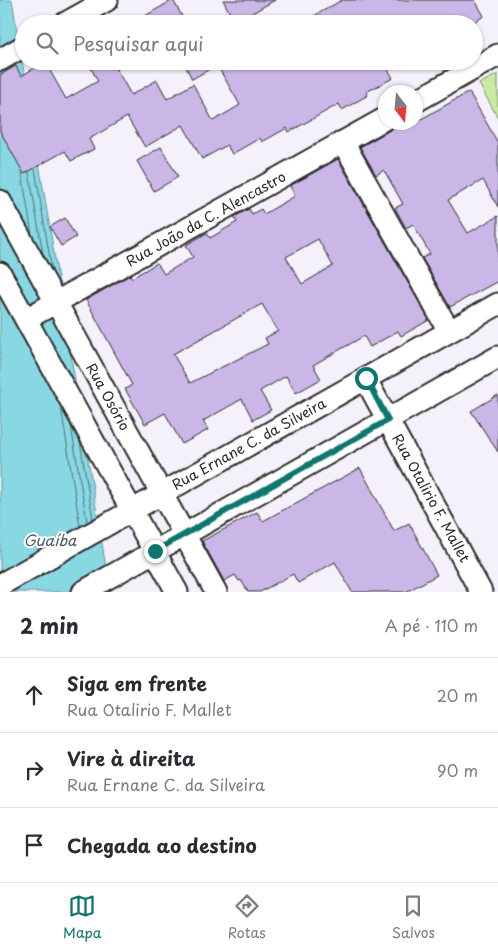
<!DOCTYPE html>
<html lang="pt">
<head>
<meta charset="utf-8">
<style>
  :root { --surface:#fff; --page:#f2f2f3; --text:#2b2b33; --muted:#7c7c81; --line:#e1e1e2; --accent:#0f766e }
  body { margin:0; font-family:"Playpen Sans",sans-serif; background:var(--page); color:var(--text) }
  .compass { position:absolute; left:378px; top:85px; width:45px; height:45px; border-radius:50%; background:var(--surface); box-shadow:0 1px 4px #0004; rotate:164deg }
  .stop { position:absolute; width:15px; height:15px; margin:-11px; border:4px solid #0f766e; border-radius:50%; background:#fff }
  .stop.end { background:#0f766e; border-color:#fff; box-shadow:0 1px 5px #0008 }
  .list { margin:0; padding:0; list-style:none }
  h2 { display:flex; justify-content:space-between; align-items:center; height:65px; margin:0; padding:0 20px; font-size:21px }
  h2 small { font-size:16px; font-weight:400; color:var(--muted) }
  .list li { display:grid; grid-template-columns:32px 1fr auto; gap:15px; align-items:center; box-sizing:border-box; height:75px; padding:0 20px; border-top:1px solid var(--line) }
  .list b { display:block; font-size:19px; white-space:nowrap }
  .list p { margin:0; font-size:16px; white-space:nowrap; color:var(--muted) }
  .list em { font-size:16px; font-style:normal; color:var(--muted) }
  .icon { flex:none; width:28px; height:28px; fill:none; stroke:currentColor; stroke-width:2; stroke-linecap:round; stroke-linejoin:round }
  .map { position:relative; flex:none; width:498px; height:592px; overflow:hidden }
  .search { position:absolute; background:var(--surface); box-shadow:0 1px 4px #0004; left:15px; right:15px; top:15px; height:55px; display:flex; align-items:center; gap:12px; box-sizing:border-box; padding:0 18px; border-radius:28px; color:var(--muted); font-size:19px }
  .sheet { height:290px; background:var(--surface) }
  nav { display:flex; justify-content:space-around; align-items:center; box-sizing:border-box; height:70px; border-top:1px solid var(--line); background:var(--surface); font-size:14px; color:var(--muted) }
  nav a { display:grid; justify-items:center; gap:2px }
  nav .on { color:var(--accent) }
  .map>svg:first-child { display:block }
  .green { fill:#caeaa3; stroke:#7a8a67 }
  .water { fill:#88d8e4; stroke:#63939a }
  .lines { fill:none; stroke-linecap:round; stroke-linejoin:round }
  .shore { stroke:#507075; stroke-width:1 }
  .building { fill:#cab7e8; stroke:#2b2b2b; fill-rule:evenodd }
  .minor-casing { stroke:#2b2b2b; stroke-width:25 }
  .minor { stroke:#fff; stroke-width:21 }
  .route { stroke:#0f766e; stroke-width:6 }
  .labels { text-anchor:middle; stroke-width:4; stroke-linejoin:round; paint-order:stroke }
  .street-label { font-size:14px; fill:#2b2b2b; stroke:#fff }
  .water-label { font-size:15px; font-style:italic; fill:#475f62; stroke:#fff }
</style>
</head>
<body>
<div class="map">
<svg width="498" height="592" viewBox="0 0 498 592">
  <rect width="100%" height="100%" fill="#f4f1fa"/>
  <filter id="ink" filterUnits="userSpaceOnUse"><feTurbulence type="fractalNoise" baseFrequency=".02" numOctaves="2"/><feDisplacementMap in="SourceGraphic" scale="10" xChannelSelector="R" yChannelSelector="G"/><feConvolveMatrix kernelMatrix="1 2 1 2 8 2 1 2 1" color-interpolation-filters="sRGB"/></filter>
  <g filter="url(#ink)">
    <!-- green -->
    <polygon class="green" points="498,74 498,118 479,84"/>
    <!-- water -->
    <polygon class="water" points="0,0 12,0 110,592 0,592"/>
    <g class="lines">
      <!-- shore -->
      <g class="shore">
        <polyline points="35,169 52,271"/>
        <polyline points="29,172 43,254"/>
        <polyline points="22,173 32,235"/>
        <polyline points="61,407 80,526"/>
        <polyline points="71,426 87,522"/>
        <polyline points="80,442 93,519"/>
      </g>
    </g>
    <!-- building -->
    <g class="building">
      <polygon points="173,0 186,24 131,24"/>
      <polygon points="223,0 275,0 235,23"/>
      <polygon points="342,0 475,0 484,16 471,24 300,24"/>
      <polygon points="87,61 112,61 131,95 157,80 167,99 193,84 213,121 240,105 217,65 192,79 183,61 348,61 353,70 368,61 383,61 393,78 366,92 368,95 342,110 339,104 289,132 287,128 262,142 260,138 232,154 227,145 202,159 183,125 145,147 127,117 89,139 94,149 71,161 65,151 24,174 0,131 0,75 16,66 21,76 45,62 66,99 98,81"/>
      <polygon points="469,92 498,143 498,207 483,180 448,200 468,233 498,216 498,281 450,307 422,258 430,254 413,224 406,228 395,208 403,204 384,170 376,175 360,147 392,129 397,122 416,122"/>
      <polygon points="161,147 178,177 154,191 137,161"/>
      <path d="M338,159L429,320L401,336L398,331L370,347L364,336L313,365L321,379L296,393L286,376L260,391L271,410L253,420L242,399L203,421L208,430L182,444L165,413L145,424L125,389L132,385L86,300L130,275L132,278L157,263L164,274L193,257L186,245L207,233L210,238L237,222L234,217L249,209L252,214L261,209L264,214L295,196L290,186ZM318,239L333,266L302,284L286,257ZM262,304L278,331L265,338L268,344L190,383L173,354Z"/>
      <polygon points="65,218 76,237 61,246 50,227"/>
      <polygon points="498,395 498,452 471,411"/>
      <polygon points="360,468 394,531 409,523 437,575 406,592 352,592 335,562 298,583 293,574 260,592 248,592 241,580 239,581 235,575 224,581 202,541 257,512 263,521"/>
    </g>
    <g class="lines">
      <defs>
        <g id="minor">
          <polyline points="64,24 107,0"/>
          <polyline points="0,60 24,46"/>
          <polyline points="416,101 498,55"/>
          <polyline points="343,142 449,331"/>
          <polyline points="0,201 216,592"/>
          <polyline points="0,273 177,592"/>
          <polyline points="26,319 386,118"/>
          <polyline points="365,378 481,592"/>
          <polyline points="0,585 498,304"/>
          <polyline points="83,592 498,357"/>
        </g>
      </defs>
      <!-- minor casing -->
      <use href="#minor" class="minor-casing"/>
      <!-- minor -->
      <use href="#minor" class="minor"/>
    </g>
  </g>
  <g class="lines" filter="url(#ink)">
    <!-- route -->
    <polyline class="route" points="155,551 388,420 366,378"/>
  </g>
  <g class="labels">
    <!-- street labels -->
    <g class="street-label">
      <text transform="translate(206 219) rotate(-29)" y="5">Rua João da C. Alencastro</text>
      <text transform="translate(108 397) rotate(61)" y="5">Rua Osório</text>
      <text transform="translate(249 444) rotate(-29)" y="5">Rua Ernane C. da Silveira</text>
      <text transform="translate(431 498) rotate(61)" y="5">Rua Otalirio F. Mallet</text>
    </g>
    <!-- water labels -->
    <g class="water-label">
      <text x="50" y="546">Guaíba</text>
    </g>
  </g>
</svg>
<svg class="compass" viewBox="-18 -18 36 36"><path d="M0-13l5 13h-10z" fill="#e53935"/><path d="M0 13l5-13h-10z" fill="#7c7c81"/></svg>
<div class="stop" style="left:366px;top:378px"></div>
<div class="stop end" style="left:155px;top:551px"></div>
<div class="search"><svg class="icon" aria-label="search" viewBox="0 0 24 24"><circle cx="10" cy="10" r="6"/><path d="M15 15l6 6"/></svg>Pesquisar aqui</div>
</div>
<section class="sheet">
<h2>2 min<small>A pé · 110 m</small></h2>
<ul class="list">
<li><svg class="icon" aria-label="ahead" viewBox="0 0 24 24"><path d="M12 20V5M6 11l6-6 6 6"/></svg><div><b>Siga em frente</b><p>Rua Otalirio F. Mallet</p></div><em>20 m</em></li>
<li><svg class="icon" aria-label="right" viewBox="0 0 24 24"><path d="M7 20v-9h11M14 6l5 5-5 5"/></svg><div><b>Vire à direita</b><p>Rua Ernane C. da Silveira</p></div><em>90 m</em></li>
<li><svg class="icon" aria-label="arrive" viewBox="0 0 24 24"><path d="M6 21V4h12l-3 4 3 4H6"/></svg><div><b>Chegada ao destino</b></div></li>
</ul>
</section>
<nav>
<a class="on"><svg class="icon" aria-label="map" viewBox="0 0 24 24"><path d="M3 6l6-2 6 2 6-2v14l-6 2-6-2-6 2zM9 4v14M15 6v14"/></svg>Mapa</a>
<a><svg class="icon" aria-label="directions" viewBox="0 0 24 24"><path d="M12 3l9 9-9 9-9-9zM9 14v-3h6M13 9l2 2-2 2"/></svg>Rotas</a>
<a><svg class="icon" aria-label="saved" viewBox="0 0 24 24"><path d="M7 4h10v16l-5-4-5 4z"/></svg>Salvos</a>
</nav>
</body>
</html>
